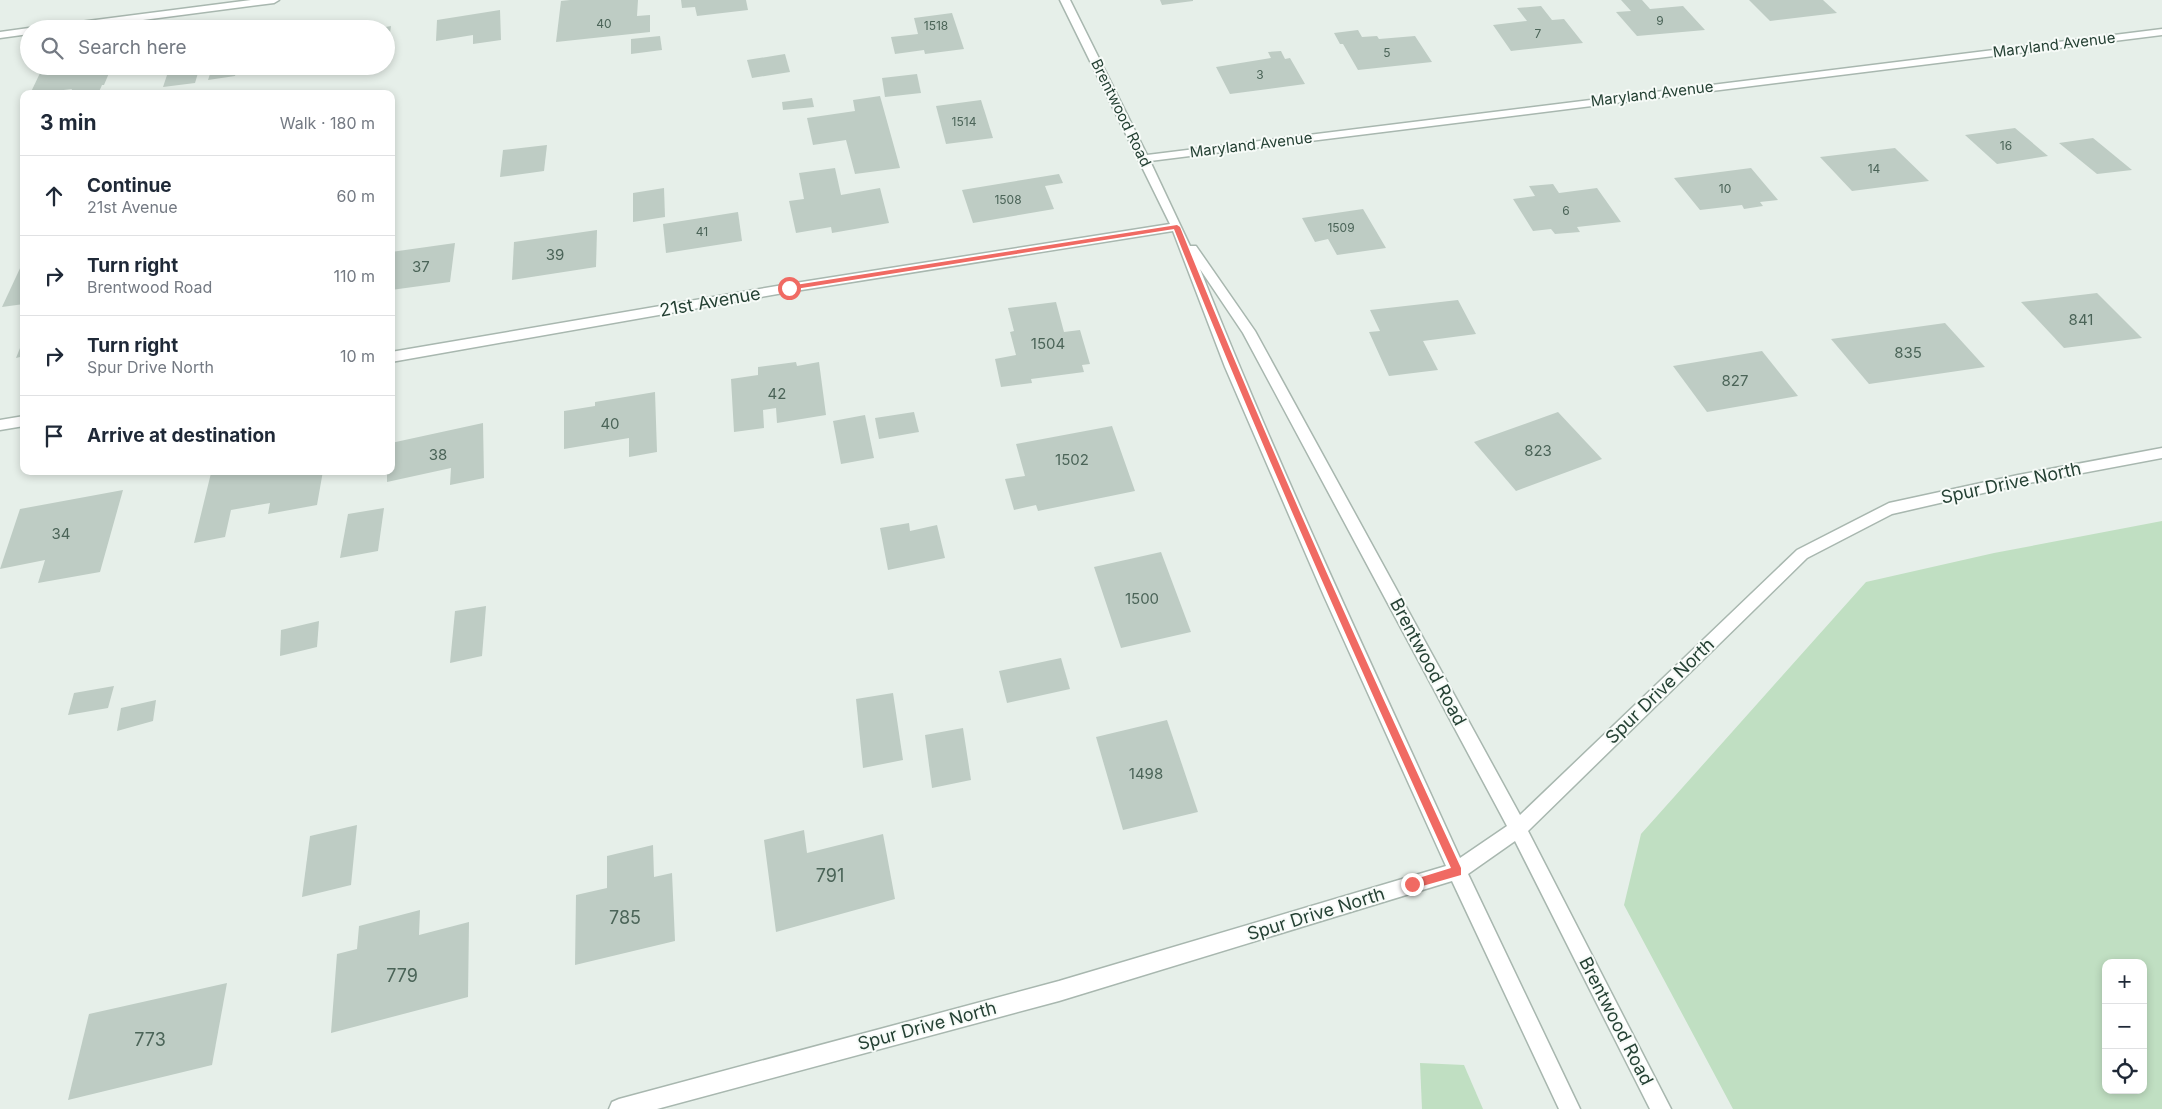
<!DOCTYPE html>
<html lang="en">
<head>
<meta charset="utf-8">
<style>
  :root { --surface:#fff; --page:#f2f2f3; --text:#1f2937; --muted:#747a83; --line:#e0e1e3 }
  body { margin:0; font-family:Inter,sans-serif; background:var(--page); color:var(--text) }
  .controls { position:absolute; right:15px; bottom:15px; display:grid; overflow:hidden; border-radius:10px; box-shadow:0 2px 8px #0003 }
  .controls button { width:45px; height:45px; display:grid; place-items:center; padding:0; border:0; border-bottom:1px solid var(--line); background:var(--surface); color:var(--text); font:25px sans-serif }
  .stop { position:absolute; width:15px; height:15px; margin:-11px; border:4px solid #f06a63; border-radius:50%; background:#fff }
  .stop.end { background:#f06a63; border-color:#fff; box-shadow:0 1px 5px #0008 }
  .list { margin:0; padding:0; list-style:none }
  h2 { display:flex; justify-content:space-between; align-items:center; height:65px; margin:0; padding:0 20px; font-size:21px }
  h2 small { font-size:16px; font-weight:400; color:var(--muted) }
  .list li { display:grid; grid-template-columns:32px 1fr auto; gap:15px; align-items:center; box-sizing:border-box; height:80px; padding:0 20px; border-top:1px solid var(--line) }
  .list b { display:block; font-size:19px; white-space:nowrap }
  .list p { margin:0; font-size:16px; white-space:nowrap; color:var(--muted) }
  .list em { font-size:16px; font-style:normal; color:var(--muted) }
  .icon { flex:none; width:28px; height:28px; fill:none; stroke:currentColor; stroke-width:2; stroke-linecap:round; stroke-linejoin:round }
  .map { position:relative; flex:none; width:2162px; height:1109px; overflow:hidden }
  .search { position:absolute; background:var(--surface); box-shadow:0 2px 8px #0003; left:20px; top:20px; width:375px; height:55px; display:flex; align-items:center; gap:12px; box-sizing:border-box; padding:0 18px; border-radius:28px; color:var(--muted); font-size:19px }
  .panel { position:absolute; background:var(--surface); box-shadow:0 2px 8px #0003; left:20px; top:90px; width:375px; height:385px; border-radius:10px }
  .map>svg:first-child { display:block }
  .green { fill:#c0dfc2; fill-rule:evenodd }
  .building { fill:#beccc4 }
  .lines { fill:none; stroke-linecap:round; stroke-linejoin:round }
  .minor-casing { stroke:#a8b7af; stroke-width:3 }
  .minor { fill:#fff; fill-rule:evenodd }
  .route { fill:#f06a63 }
  .labels { text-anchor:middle; stroke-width:4; stroke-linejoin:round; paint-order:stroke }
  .far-number-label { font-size:12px; fill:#4b6458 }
  .far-street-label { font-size:15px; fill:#254134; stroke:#f7fbf8 }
  .number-label { font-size:15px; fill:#4b6458 }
  .street-label { font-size:18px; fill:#254134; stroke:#f7fbf8 }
  .near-number-label { font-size:18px; fill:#4b6458 }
</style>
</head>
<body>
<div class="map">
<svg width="2162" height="1109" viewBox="0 0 2162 1109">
  <rect width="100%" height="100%" fill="#e6efe9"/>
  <!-- green -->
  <g class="green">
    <path d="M2162,521V1109H1733L1624,905L1641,834L1866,582L1994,553ZM2106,963H2143V1090H2106Z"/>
    <polygon points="1420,1063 1464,1065 1483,1109 1422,1109"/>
  </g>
  <!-- building -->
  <g class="building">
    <polygon points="570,0 638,0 637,16 650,15 650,32 556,42 561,1"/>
    <polygon points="681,0 746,0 748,10 697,16 695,7 682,8"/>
    <polygon points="1160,0 1193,0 1193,1 1162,5"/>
    <polygon points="1621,0 1642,0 1650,9 1683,6 1705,30 1637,36 1616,12 1631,11"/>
    <polygon points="1749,0 1823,0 1837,13 1770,21"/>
    <polygon points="1541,6 1552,20 1564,19 1583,43 1511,51 1493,25 1527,21 1517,8"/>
    <polygon points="500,10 501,40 473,44 473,35 436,41 437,20"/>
    <polygon points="952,13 964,49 925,54 924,50 895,54 891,37 918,34 914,18"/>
    <polygon points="391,26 388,47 386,48 386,29 380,28"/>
    <polygon points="1358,30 1362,37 1377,36 1379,39 1415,36 1432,62 1358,70 1343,44 1340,44 1334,33"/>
    <polygon points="660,36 662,50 631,54 631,39"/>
    <polygon points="1281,51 1285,59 1290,58 1305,84 1230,94 1216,67 1271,58 1268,52"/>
    <polygon points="785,54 790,72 752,78 747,60"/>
    <polygon points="80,66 112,66 104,85 102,85 98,94 70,94 72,89 30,94 41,71"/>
    <polygon points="170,66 238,66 235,76 208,80 211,71 198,73 195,83 163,87"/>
    <polygon points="917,74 921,93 885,97 882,78"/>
    <polygon points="880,96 900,168 855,174 846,140 813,145 807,118 855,111 853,100"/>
    <polygon points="812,98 814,107 783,110 782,102"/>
    <polygon points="981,100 993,138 946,144 936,106"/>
    <polygon points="2015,128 2048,156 1997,164 1965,135"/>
    <polygon points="2093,138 2132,170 2097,174 2059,143"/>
    <polygon points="547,145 544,171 500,177 503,150"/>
    <polygon points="1895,148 1929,181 1852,191 1820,157"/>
    <polygon points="835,168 841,195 880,188 889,223 832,233 831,227 796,233 789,201 804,199 799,173"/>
    <polygon points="1751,168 1778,200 1760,202 1763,206 1744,209 1742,205 1700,210 1674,178"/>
    <polygon points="1059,174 1063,183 1045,186 1054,209 973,223 962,190"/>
    <polygon points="1553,184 1559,193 1597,188 1621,222 1577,227 1580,232 1555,234 1551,229 1533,231 1513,199 1535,196 1529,186"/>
    <polygon points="664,188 665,217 633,222 633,193"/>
    <polygon points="1363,209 1386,248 1337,255 1328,239 1315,242 1302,218"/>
    <polygon points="738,212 742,241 666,253 663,224"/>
    <polygon points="597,230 596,267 512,280 514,242"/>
    <polygon points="455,243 450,282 391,290 391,252"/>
    <polygon points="22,264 24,264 24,304 2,307"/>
    <polygon points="2097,293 2142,338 2064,348 2021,302"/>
    <polygon points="1458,300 1476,334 1423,341 1438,370 1389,376 1369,332 1380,331 1370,310"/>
    <polygon points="1056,302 1064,332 1080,330 1090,364 1082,365 1084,372 1031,379 1032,383 1001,387 995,359 1016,355 1010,332 1014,331 1008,308"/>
    <polygon points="1945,323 1985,367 1869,384 1831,339"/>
    <polygon points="24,338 24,356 16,358"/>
    <polygon points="1762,351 1798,396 1707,412 1673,366"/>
    <polygon points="796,362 797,366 819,362 826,415 777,423 776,408 763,410 764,428 734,432 731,379 758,375 758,367"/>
    <polygon points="655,392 657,452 629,457 629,438 564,449 564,411 595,406 595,402"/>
    <polygon points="914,412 919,432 879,439 875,418"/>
    <polygon points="1558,412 1602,459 1516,491 1474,442"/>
    <polygon points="865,415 874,458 841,464 833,421"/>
    <polygon points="483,423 484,478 450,485 451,468 387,482 387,471 391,471 391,443"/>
    <polygon points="1112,426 1135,491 1038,511 1036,505 1014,510 1005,479 1025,476 1016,444"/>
    <polygon points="219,471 323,471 317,505 268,514 270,503 231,510 225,537 194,543 211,473"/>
    <polygon points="123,490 100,572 38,583 45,560 0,569 20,509"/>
    <polygon points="384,508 378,551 340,558 348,514"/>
    <polygon points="909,523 910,531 937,525 945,558 888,570 880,528"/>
    <polygon points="1161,552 1191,632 1121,648 1094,567"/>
    <polygon points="486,606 482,656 450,663 455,611"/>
    <polygon points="319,621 317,647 280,656 281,630"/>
    <polygon points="1061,658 1070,689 1007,703 999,671"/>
    <polygon points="114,686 108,708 68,715 74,693"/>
    <polygon points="893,693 903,760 863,768 856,699"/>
    <polygon points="156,700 153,721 117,731 121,708"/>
    <polygon points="1167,720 1198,812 1123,830 1096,737"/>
    <polygon points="963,728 971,780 932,788 925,735"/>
    <polygon points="357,825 351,885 302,897 310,836"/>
    <polygon points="804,830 807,853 883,834 895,899 776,932 764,840"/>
    <polygon points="653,845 654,877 672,873 675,941 575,965 576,895 607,888 607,856"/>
    <polygon points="420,910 419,935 469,922 468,997 331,1033 337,954 357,949 359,926"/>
    <polygon points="227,983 212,1065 68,1100 89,1014"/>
  </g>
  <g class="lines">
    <defs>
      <g id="minor">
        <polygon points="251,0 279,0 274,3 74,29 44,29 49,26"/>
        <path d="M1060,0H1070L1147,155L2162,29V35L1150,161L1190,246H1196L1255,331L1520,815L1797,550L1889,503L2018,475L2162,448V458L2018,485L1892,514L1807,558L1528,831L1671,1109H1650L1515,841L1468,874L1580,1109H1559L1452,881L1059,1001L657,1109H609L612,1102L619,1099L1059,981L1446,866L1324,596L1225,367L1173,231L789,292L391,362V352L789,284L1170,224ZM1200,269L1243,333L1507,826L1460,858C1371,663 1279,469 1200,269Z"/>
        <polygon points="29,28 32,29 29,29 29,34 0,38 0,32"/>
        <polygon points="24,416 24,426 0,430 0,420"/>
      </g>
    </defs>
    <!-- minor casing -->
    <use href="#minor" class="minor-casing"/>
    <!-- minor -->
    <use href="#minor" class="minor"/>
  </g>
  <!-- route -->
  <path class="route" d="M1177,225L1180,227C1267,444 1363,656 1461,868V875L1412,889L1409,888V881L1451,868C1355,657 1260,445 1174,229L789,290L786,288L789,286Z"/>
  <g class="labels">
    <!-- far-number labels -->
    <g class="far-number-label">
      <text x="1660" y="25">9</text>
      <text x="604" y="28">40</text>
      <text x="936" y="30">1518</text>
      <text x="1538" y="38">7</text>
      <text x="1387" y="57">5</text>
      <text x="1260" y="79">3</text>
      <text x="964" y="126">1514</text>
      <text x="2006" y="150">16</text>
      <text x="1874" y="173">14</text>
      <text x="1725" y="193">10</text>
      <text x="1008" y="204">1508</text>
      <text x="1566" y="215">6</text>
      <text x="1341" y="232">1509</text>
      <text x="702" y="236">41</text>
    </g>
    <!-- far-street labels -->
    <g class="far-street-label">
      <text transform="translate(2054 45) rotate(-7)" y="5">Maryland Avenue</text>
      <text transform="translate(1652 94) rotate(-7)" y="5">Maryland Avenue</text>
      <text transform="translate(1121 113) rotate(64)" y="5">Brentwood Road</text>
      <text transform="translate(1251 145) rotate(-7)" y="5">Maryland Avenue</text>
    </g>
    <!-- number labels -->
    <g class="number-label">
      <text x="555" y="260">39</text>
      <text x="421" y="272">37</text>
      <text x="2081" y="325">841</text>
      <text x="1048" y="349">1504</text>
      <text x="1908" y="358">835</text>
      <text x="1735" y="386">827</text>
      <text x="777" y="399">42</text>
      <text x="610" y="429">40</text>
      <text x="1538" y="456">823</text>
      <text x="438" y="460">38</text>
      <text x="1072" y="465">1502</text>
      <text x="61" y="539">34</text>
      <text x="1142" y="604">1500</text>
      <text x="1146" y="779">1498</text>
    </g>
    <!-- street labels -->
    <g class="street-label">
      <text transform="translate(710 302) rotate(-10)" y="6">21st Avenue</text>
      <text transform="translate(2011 483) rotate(-12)" y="6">Spur Drive North</text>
      <text transform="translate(1428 662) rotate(62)" y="6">Brentwood Road</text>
      <text transform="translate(1660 691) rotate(-44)" y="6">Spur Drive North</text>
      <text transform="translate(1316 914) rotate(-17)" y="6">Spur Drive North</text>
      <text transform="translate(1616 1021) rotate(63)" y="6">Brentwood Road</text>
      <text transform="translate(927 1026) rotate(-15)" y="6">Spur Drive North</text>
    </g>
    <!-- near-number labels -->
    <g class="near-number-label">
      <text x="830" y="882">791</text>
      <text x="625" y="924">785</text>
      <text x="402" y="982">779</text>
      <text x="150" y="1046">773</text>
    </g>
  </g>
</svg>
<div class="controls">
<button>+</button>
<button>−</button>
<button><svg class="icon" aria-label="locate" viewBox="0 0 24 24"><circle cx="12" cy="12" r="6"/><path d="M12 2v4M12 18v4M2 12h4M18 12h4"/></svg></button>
</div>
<div class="stop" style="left:789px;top:288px"></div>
<div class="stop end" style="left:1412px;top:884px"></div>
<div class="search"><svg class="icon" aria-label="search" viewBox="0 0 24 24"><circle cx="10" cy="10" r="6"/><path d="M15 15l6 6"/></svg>Search here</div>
<section class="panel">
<h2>3 min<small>Walk · 180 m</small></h2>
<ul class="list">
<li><svg class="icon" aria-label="ahead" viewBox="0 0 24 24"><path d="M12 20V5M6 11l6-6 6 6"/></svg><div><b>Continue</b><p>21st Avenue</p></div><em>60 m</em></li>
<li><svg class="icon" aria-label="right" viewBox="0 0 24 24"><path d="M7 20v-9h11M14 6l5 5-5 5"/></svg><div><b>Turn right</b><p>Brentwood Road</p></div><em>110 m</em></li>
<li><svg class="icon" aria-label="right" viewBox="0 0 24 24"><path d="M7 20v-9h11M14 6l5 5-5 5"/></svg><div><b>Turn right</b><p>Spur Drive North</p></div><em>10 m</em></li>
<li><svg class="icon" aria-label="arrive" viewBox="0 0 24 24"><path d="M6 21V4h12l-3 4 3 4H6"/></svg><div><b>Arrive at destination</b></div></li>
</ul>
</section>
</div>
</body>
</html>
